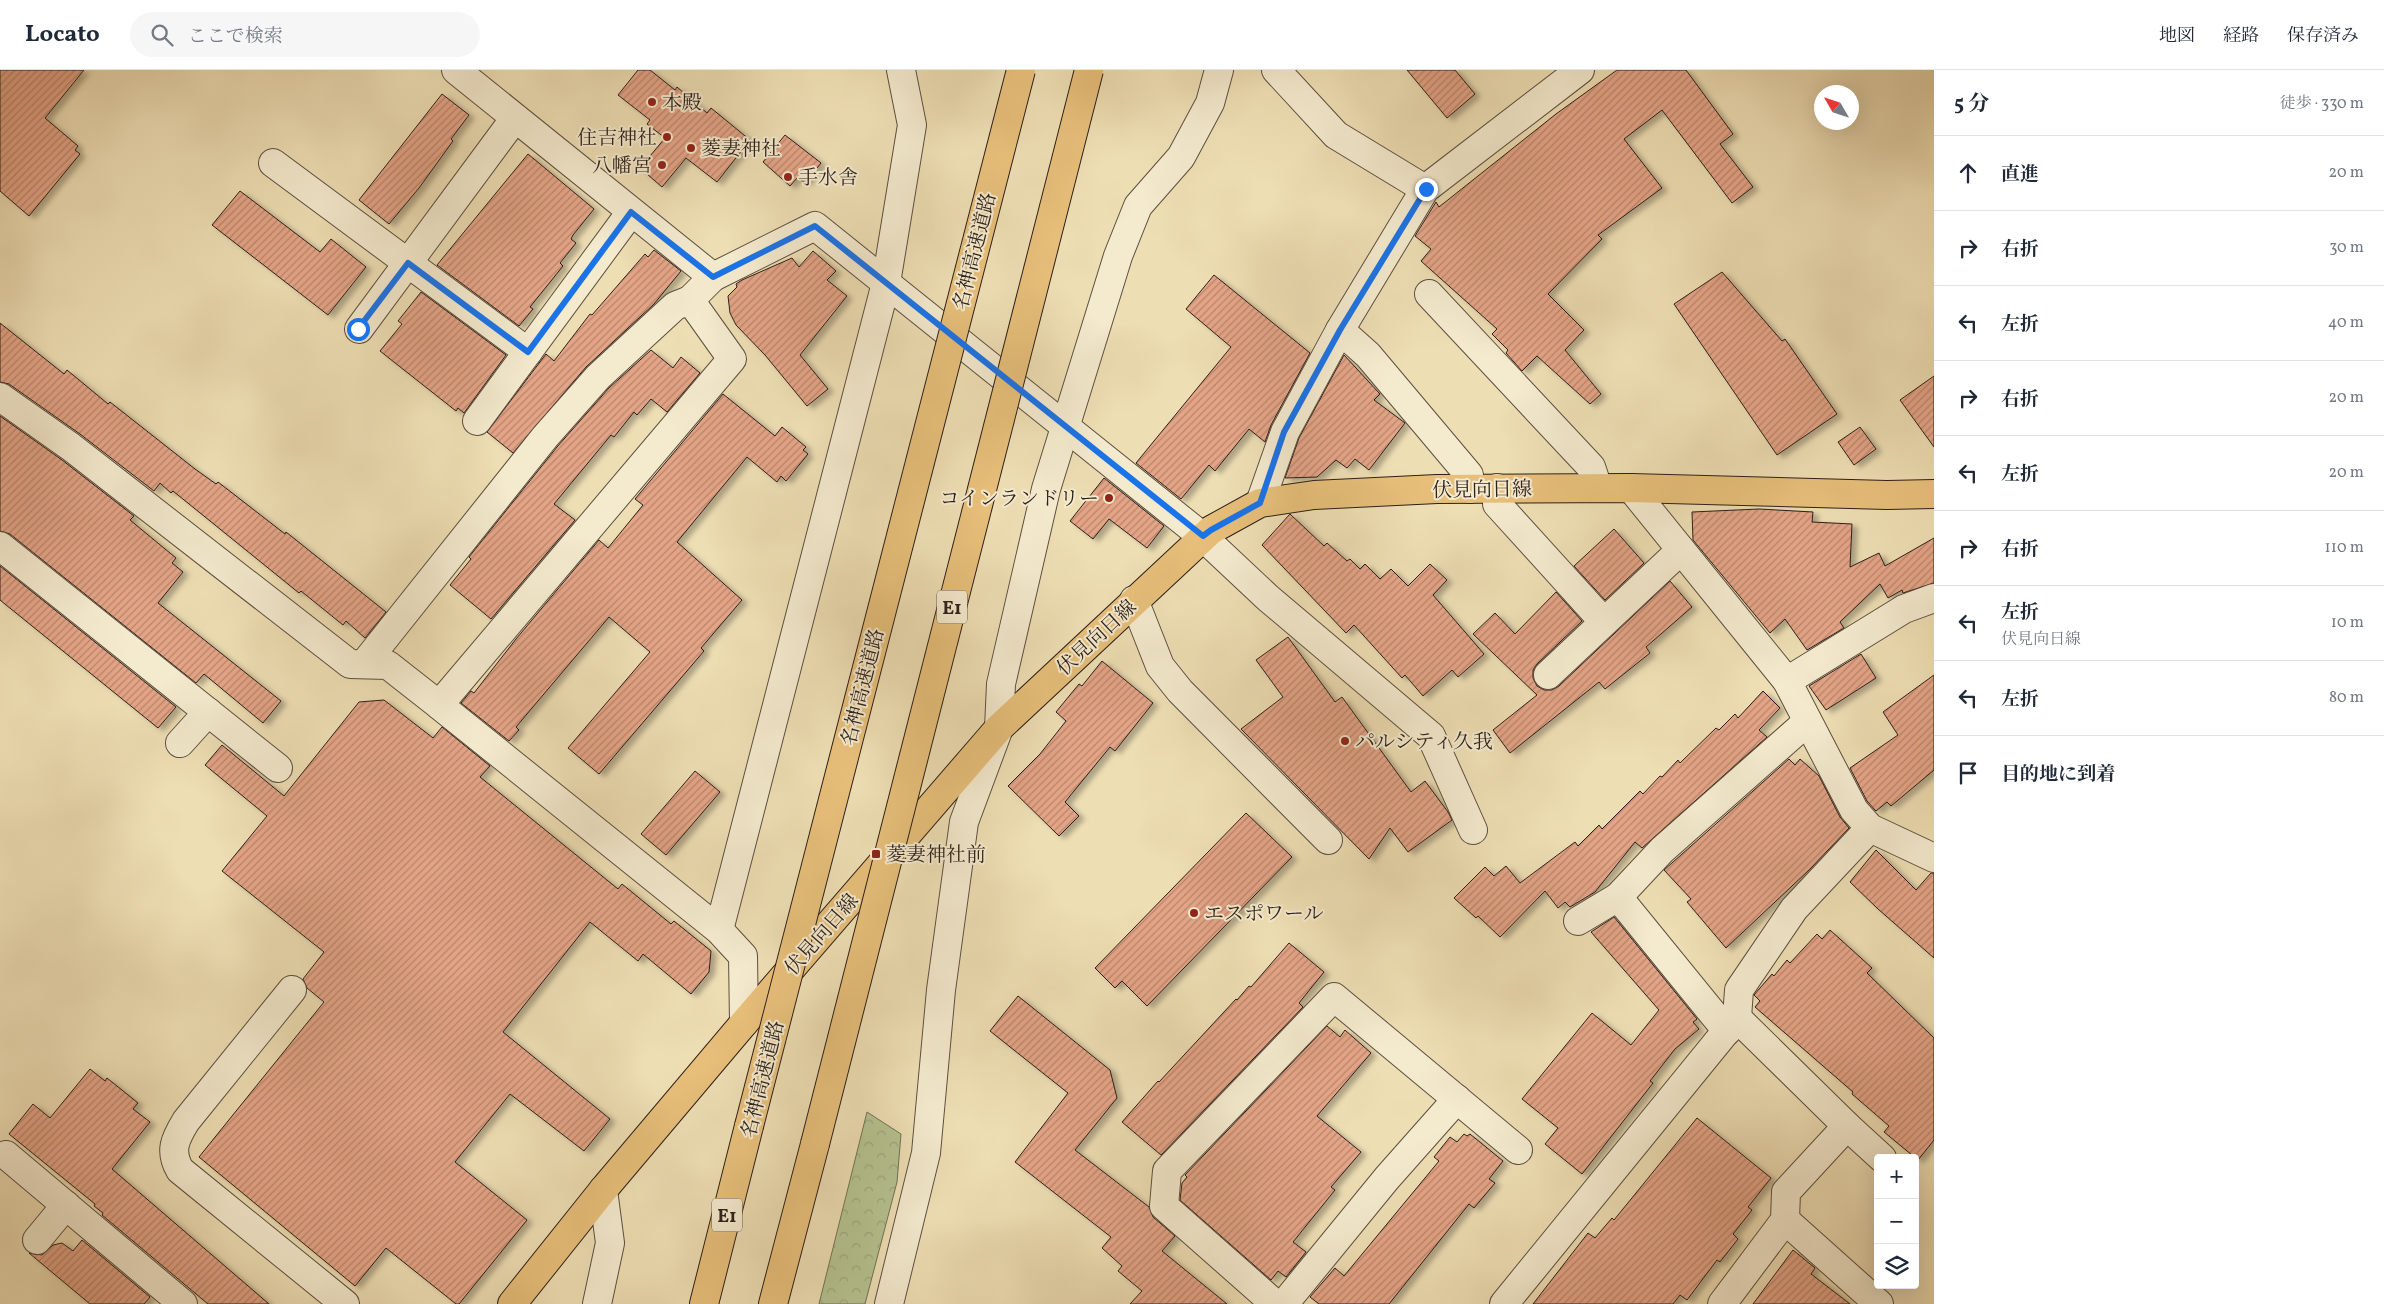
<!DOCTYPE html>
<html lang="ja">
<head>
<meta charset="utf-8">
<style>
  :root { --surface:#fff; --page:#f6f6f7; --text:#1f2937; --muted:#747a83; --line:#e0e1e3 }
  body { margin:0; font-family:Vollkorn,"Noto Serif JP",serif; background:var(--page); color:var(--text) }
  .controls { position:absolute; right:15px; bottom:15px; display:grid; overflow:hidden; border-radius:5px; box-shadow:0 5px 20px #0002 }
  .controls button { width:45px; height:45px; display:grid; place-items:center; padding:0; border:0; border-bottom:1px solid var(--line); background:var(--surface); color:var(--text); font:25px sans-serif }
  .compass { position:absolute; left:1814px; top:15px; width:45px; height:45px; border-radius:50%; background:var(--surface); box-shadow:0 5px 20px #0002; rotate:309deg }
  .stop { position:absolute; width:15px; height:15px; margin:-11px; border:4px solid #1a73e8; border-radius:50%; background:#fff }
  .stop.end { background:#1a73e8; border-color:#fff; box-shadow:0 1px 5px #0008 }
  .list { margin:0; padding:0; list-style:none }
  h2 { display:flex; justify-content:space-between; align-items:center; height:65px; margin:0; padding:0 20px; font-size:21px }
  h2 small { font-size:16px; font-weight:400; color:var(--muted) }
  .list li { display:grid; grid-template-columns:32px 1fr auto; gap:15px; align-items:center; box-sizing:border-box; height:75px; padding:0 20px; border-top:1px solid var(--line) }
  .list b { display:block; font-size:19px; white-space:nowrap }
  .list p { margin:0; font-size:16px; white-space:nowrap; color:var(--muted) }
  .list em { font-size:16px; font-style:normal; color:var(--muted) }
  .icon { flex:none; width:28px; height:28px; fill:none; stroke:currentColor; stroke-width:2; stroke-linecap:round; stroke-linejoin:round }
  .map { position:relative; flex:none; width:1934px; height:1234px; overflow:hidden }
  header { display:flex; align-items:center; gap:30px; box-sizing:border-box; height:70px; padding:0 25px; background:var(--surface); border-bottom:1px solid var(--line) }
  header strong { font-size:24px }
  nav { display:flex; gap:28px; margin-inline-start:auto; font-size:18px }
  .search { width:350px; height:45px; background:var(--page); display:flex; align-items:center; gap:12px; box-sizing:border-box; padding:0 18px; border-radius:28px; color:var(--muted); font-size:19px }
  main { display:flex }
  aside { flex:1; background:var(--surface) }
  .map>svg:first-child { display:block }
  .forest { fill:url(#forest-crowns); stroke:#707055 }
  .building { fill:url(#building-hatch); stroke:#2c1f1a; filter:url(#shadow) }
  .lines { fill:none; stroke-linecap:round; stroke-linejoin:round }
  .minor-casing { stroke:#5c4f40; stroke-width:30 }
  .major-casing { stroke:#2c1f1a; stroke-width:30 }
  .highway-casing { stroke:#2c1f1a; stroke-width:30 }
  .minor { stroke:#f4eace; stroke-width:28 }
  .major { stroke:#e7bf7a; stroke-width:28 }
  .highway { stroke:#e7bf7a; stroke-width:28 }
  .highway-bridge-casing { stroke:#2c1f1a; stroke-width:30; stroke-linecap:butt }
  .highway-bridge { stroke:#e7bf7a; stroke-width:28 }
  .route { stroke:#1a73e8; stroke-width:6 }
  .poi-dot { fill:#8f2418; stroke:#f4eace; stroke-width:2 }
  .labels { text-anchor:middle; stroke-width:4; stroke-linejoin:round; paint-order:stroke }
  .shield { fill:#f4eace; stroke:#685c50; stroke-width:1 }
  .shield-label { font-size:19px; font-weight:bold; fill:#2c1f1a }
  .poi-label { font-size:20px; fill:#2c1f1a; stroke:#f4eace; text-anchor:start }
  .street-label { font-size:20px; fill:#2c1f1a; stroke:#f4eace }
</style>
</head>
<body>
<header>
<strong>Locato</strong>
<div class="search"><svg class="icon" aria-label="search" viewBox="0 0 24 24"><circle cx="10" cy="10" r="6"/><path d="M15 15l6 6"/></svg>ここで検索</div>
<nav><a>地図</a><a>経路</a><a>保存済み</a></nav>
</header>
<main>
<div class="map">
<svg width="1934" height="1234" viewBox="0 0 1934 1234">
  <defs>
    <pattern id="forest-crowns" width="20" height="18" patternUnits="userSpaceOnUse" patternTransform="scale(1.25)"><rect width="20" height="18" fill="#b5c290"/><path d="M2 6a3 3 0 1 1 6 0M12 15a3 3 0 1 1 6 0" fill="none" stroke="#9ca67c"/></pattern>
    <pattern id="building-hatch" width="6" height="6" patternUnits="userSpaceOnUse" patternTransform="scale(1.25)"><rect width="6" height="6" fill="#e4a486"/><path d="M-1 1l2-2M0 6l6-6M5 7l2-2" fill="none" stroke="#b9856d"/></pattern>
    <filter id="shadow"><feDropShadow dx="5.5" dy="3" stdDeviation="2.5" flood-color="#0004"/></filter>
  </defs>
  <rect width="100%" height="100%" fill="#eedeb4"/>
  <filter id="stains"><feTurbulence type="fractalNoise" baseFrequency=".004" numOctaves="4"/><feColorMatrix values="0 0 0 0 .2 0 0 0 0 .09 0 0 0 0 .02 0 0 0 .5 -.17"/></filter>
  <radialGradient id="worn" r=".72"><stop offset=".6" stop-color="#630" stop-opacity="0"/><stop offset="1" stop-color="#630" stop-opacity=".3"/></radialGradient>
  <!-- forest -->
  <polygon class="forest" points="867,1042 901,1064 897,1112 865,1234 819,1234"/>
  <!-- building -->
  <g class="building">
    <polygon points="0,0 84,0 45,48 78,76 75,80 80,84 29,146 0,121"/>
    <polygon points="638,0 650,0 675,20 677,17 707,43 711,38 750,70 717,112 686,88 662,117 640,98 665,68 647,54 650,50 618,25"/>
    <polygon points="1407,0 1455,0 1475,24 1447,48"/>
    <polygon points="1617,0 1686,0 1733,64 1720,74 1753,117 1732,133 1662,40 1624,69 1662,118 1598,165 1602,169 1548,224 1584,260 1565,280 1601,324 1590,334 1537,286 1522,301 1506,283 1508,280 1492,264 1497,259 1421,191 1431,179 1415,166 1436,132 1439,137 1556,44"/>
    <polygon points="442,24 469,45 451,69 453,71 419,118 389,154 359,130"/>
    <polygon points="785,65 821,93 805,113 798,107 790,116 763,92"/>
    <polygon points="528,84 594,139 573,165 571,169 576,173 560,193 563,196 530,237 533,239 519,256 437,195"/>
    <polygon points="240,121 320,182 331,169 366,197 328,245 212,155"/>
    <polygon points="654,180 681,201 654,234 586,297 513,383 487,362 546,284 554,291 590,244 592,245 645,184 648,187"/>
    <polygon points="813,181 836,201 827,210 847,226 800,285 828,319 807,336 765,285 736,255 730,243 728,226 737,217 736,214 742,210 792,188 799,197"/>
    <polygon points="1722,202 1782,271 1785,269 1837,344 1777,385 1674,234"/>
    <polygon points="1214,205 1310,283 1271,355 1265,372 1249,359 1215,401 1209,395 1181,429 1136,393 1231,277 1186,239"/>
    <polygon points="421,222 506,285 464,343 458,338 456,341 380,281 402,254 398,251"/>
    <polygon points="0,253 64,304 67,300 108,334 110,332 195,399 216,414 218,412 285,464 286,462 386,542 365,568 346,551 343,555 301,521 299,523 173,421 171,423 160,413 154,421 80,364 9,314 0,312"/>
    <polygon points="651,280 673,298 681,287 700,303 667,342 651,329 637,345 634,342 614,367 611,365 554,434 575,450 491,549 450,515 471,489 469,487 557,377 609,318"/>
    <polygon points="1344,285 1380,324 1374,330 1405,353 1369,400 1355,389 1347,398 1336,390 1317,407 1285,408 1299,368"/>
    <polygon points="1934,306 1934,377 1900,330"/>
    <polygon points="723,324 775,366 782,357 806,377 803,380 808,384 786,411 781,406 777,412 747,387 677,472 742,530 701,578 704,581 599,704 568,678 650,582 609,547 516,657 519,660 509,671 461,633 471,621 474,623 516,569 599,470 608,478 643,435 635,429"/>
    <polygon points="0,346 62,390 134,446 130,450 176,488 172,493 183,502 158,533 281,631 263,653 204,604 196,613 10,464 0,461"/>
    <polygon points="1860,357 1876,379 1854,395 1838,372"/>
    <polygon points="1104,408 1164,456 1147,478 1109,449 1093,469 1070,451"/>
    <polygon points="1759,439 1813,442 1812,452 1852,454 1850,497 1879,483 1885,496 1934,468 1934,513 1903,523 1902,520 1888,528 1880,514 1840,552 1844,558 1807,580 1785,549 1770,563 1693,470 1692,442"/>
    <polygon points="1290,444 1324,476 1327,473 1347,491 1350,489 1360,499 1365,494 1380,509 1391,499 1408,516 1430,494 1447,510 1433,525 1484,584 1458,607 1452,600 1423,626 1405,605 1402,608 1354,555 1346,563 1262,475"/>
    <polygon points="1614,459 1644,493 1605,530 1574,496"/>
    <polygon points="0,496 176,637 158,658 0,530"/>
    <polygon points="1670,511 1692,537 1646,577 1650,583 1605,619 1599,612 1510,683 1493,660 1537,625 1473,564 1495,543 1515,564 1556,522 1582,551 1537,594 1533,600 1533,608 1537,616 1544,620 1552,620 1559,616"/>
    <polygon points="1288,567 1335,632 1342,627 1411,722 1425,711 1448,742 1452,750 1408,782 1390,758 1369,789 1241,659 1283,627 1256,590"/>
    <polygon points="1861,584 1876,608 1826,640 1809,616"/>
    <polygon points="1102,591 1153,633 1115,681 1110,677 1065,732 1079,746 1059,766 1008,716 1040,684 1066,651 1056,642 1079,614 1082,616"/>
    <polygon points="1934,605 1934,700 1891,736 1887,732 1876,741 1867,731 1850,698 1898,665 1883,642"/>
    <polygon points="1763,621 1780,638 1759,660 1767,667 1642,778 1635,772 1595,822 1570,837 1565,832 1558,838 1545,821 1500,867 1478,846 1476,848 1454,828 1485,797 1494,806 1506,796 1520,813 1575,772 1578,776 1599,755 1602,759 1640,721 1643,724 1660,706 1662,707 1678,690 1680,693 1716,658 1719,660 1735,644 1738,648"/>
    <polygon points="384,630 433,668 442,657 490,696 480,707 618,819 622,814 671,854 674,851 711,881 709,902 691,924 643,884 638,891 590,852 503,962 610,1049 584,1081 510,1024 455,1092 527,1150 459,1234 456,1234 386,1178 355,1216 199,1087 324,932 307,918 303,909 324,882 222,801 267,746 205,695 222,675 284,726 359,632"/>
    <polygon points="1789,689 1795,695 1800,689 1819,706 1840,747 1849,758 1809,800 1726,878 1687,832 1691,829 1664,800"/>
    <polygon points="695,701 720,722 666,785 641,764"/>
    <polygon points="1246,743 1292,787 1147,936 1122,911 1115,918 1095,898"/>
    <polygon points="1876,780 1916,820 1931,803 1934,803 1934,888 1878,839 1850,812"/>
    <polygon points="1614,847 1697,949 1693,952 1699,959 1675,979 1650,1011 1653,1013 1582,1104 1545,1074 1558,1058 1522,1029 1592,943 1631,975 1659,940 1591,862"/>
    <polygon points="1830,860 1872,898 1867,903 1934,968 1934,1070 1918,1090 1884,1062 1889,1056 1852,1024 1853,1022 1755,937 1760,931 1754,925 1772,904 1774,906 1787,890 1790,893 1817,864 1822,869"/>
    <polygon points="1289,873 1324,902 1299,933 1303,937 1161,1085 1122,1052 1158,1011 1159,1012 1236,929 1237,930 1249,916 1251,917"/>
    <polygon points="1018,926 1110,1000 1117,1028 1075,1080 1149,1137 1153,1147 1175,1166 1162,1181 1227,1234 1130,1234 1142,1221 1118,1201 1122,1196 1102,1178 1111,1167 1015,1092 1068,1023 990,961"/>
    <polygon points="1327,956 1340,967 1345,960 1371,983 1317,1046 1361,1082 1331,1117 1335,1120 1293,1172 1306,1182 1286,1207 1278,1201 1271,1210 1180,1130 1182,1113 1187,1107 1185,1105"/>
    <polygon points="90,999 105,1011 107,1008 138,1033 133,1039 150,1052 112,1099 269,1234 208,1234 102,1145 103,1143 94,1136 95,1134 9,1064 33,1034 50,1048"/>
    <polygon points="1697,1048 1771,1108 1748,1137 1752,1140 1733,1164 1738,1169 1720,1192 1717,1190 1687,1230 1680,1225 1673,1234 1533,1234 1588,1163 1595,1168 1612,1148 1614,1150"/>
    <polygon points="1464,1064 1467,1066 1470,1064 1503,1091 1489,1109 1495,1113 1474,1138 1469,1134 1389,1234 1319,1234 1310,1227 1335,1198 1344,1206 1439,1091 1434,1087 1450,1067 1457,1072"/>
    <polygon points="82,1170 150,1227 144,1234 90,1234 29,1183 42,1185 53,1175 62,1173 73,1181"/>
    <polygon points="1793,1180 1815,1198 1811,1204 1850,1234 1753,1234"/>
  </g>
  <g class="lines">
    <defs>
      <g id="minor">
        <polyline points="456,0 713,207"/>
        <polyline points="1276,0 1336,65 1425,119"/>
        <polyline points="273,93 528,282"/>
        <polyline points="1429,224 1591,397 1598,418"/>
        <polyline points="359,259 515,48"/>
        <polyline points="1340,260 1368,285 1469,405 1470,419"/>
        <polyline points="0,327 71,377 350,594 388,595 439,635"/>
        <polyline points="477,351 631,142"/>
        <polyline points="1497,418 1497,434 1604,552"/>
        <polyline points="1631,418 1787,611 1854,740 1870,758 1934,788"/>
        <polyline points="1260,433 1285,362 1340,260 1425,119 1580,0"/>
        <polyline points="0,476 278,698"/>
        <polyline points="1134,530 1160,596 1180,621 1328,770"/>
        <polyline points="364,594 545,367 598,307 675,236 690,230"/>
        <polyline points="1548,605 1681,480"/>
        <polyline points="1787,611 1904,539 1934,528"/>
        <polyline points="180,673 208,642"/>
        <polyline points="1578,851 1618,827"/>
        <polyline points="719,860 886,213 912,55 901,0"/>
        <path d="M292,920L186,1051C175,1069 169,1081 180,1100L345,1234"/>
        <polyline points="744,953 743,886 719,860 439,635 732,289 690,230 713,207 815,156 1203,467 1268,528 1431,666 1473,760"/>
        <polyline points="1727,961 1618,827 1662,780 1807,652"/>
        <polyline points="1847,1056 1882,1088"/>
        <polyline points="6,1085 183,1234"/>
        <polyline points="1785,1150 1879,1234"/>
        <polyline points="37,1170 66,1135"/>
        <polyline points="597,1234 610,1173 603,1120"/>
        <polyline points="889,1234 926,1083 941,920 964,752 999,658 1001,614 1046,419 1118,186 1138,136 1181,87 1210,33 1219,0"/>
        <polyline points="1275,1234 1164,1136 1167,1101 1334,927 1518,1080"/>
        <polyline points="1284,1234 1387,1108 1457,1029"/>
        <polyline points="1504,1234 1737,948 1739,920 1794,839 1870,758"/>
        <polyline points="1722,1234 1785,1150 1786,1122 1847,1056 1737,948"/>
      </g>
      <polyline id="major" points="512,1234 603,1120 744,953 999,658 1211,460 1260,433 1314,425 1437,419 1631,418 1887,425 1934,424"/>
      <g id="highway">
        <polyline points="704,1234 749,1056"/>
        <polyline points="773,1234 815,1074"/>
      </g>
    </defs>
    <!-- minor casing -->
    <use href="#minor" class="minor-casing"/>
    <!-- major casing -->
    <use href="#major" class="major-casing"/>
    <!-- highway casing -->
    <use href="#highway" class="highway-casing"/>
    <!-- minor -->
    <use href="#minor" class="minor"/>
    <!-- major -->
    <use href="#major" class="major"/>
    <!-- highway -->
    <use href="#highway" class="highway"/>
    <defs>
      <g id="highway-bridge">
        <polyline points="749,1056 1021,0"/>
        <polyline points="815,1074 1089,0"/>
      </g>
    </defs>
    <!-- highway-bridge casing -->
    <use href="#highway-bridge" class="highway-bridge-casing"/>
    <!-- highway-bridge -->
    <use href="#highway-bridge" class="highway-bridge"/>
  </g>
  <g class="lines">
    <!-- route -->
    <polyline class="route" points="358,259 408,193 528,282 631,142 713,207 815,156 1203,466 1211,460 1260,433 1284,362 1340,260 1426,119"/>
  </g>
  <!-- markers -->
  <g class="poi-dot">
    <circle cx="652" cy="32" r="5"/>
    <circle cx="667" cy="67" r="5"/>
    <circle cx="691" cy="78" r="5"/>
    <circle cx="662" cy="95" r="5"/>
    <circle cx="788" cy="107" r="5"/>
    <circle cx="1109" cy="428" r="5"/>
    <circle cx="1345" cy="671" r="5"/>
    <rect x="871" y="779" width="10" height="10" rx="2.5"/>
    <circle cx="1194" cy="843" r="5"/>
  </g>
  <g class="labels">
    <!-- shield labels -->
    <g class="shield">
      <rect x="937" y="520.5" width="30" height="33" rx="4"/>
      <rect x="712" y="1128.5" width="30" height="33" rx="4"/>
    </g>
    <g class="shield-label">
      <text x="952" y="544">E1</text>
      <text x="727" y="1152">E1</text>
    </g>
    <!-- poi labels -->
    <g class="poi-label">
      <text x="662" y="39">本殿</text>
      <text x="657" y="74" text-anchor="end">住吉神社</text>
      <text x="701" y="85">菱妻神社</text>
      <text x="652" y="102" text-anchor="end">八幡宮</text>
      <text x="798" y="114">手水舎</text>
      <text x="1099" y="435" text-anchor="end">コインランドリー</text>
      <text x="1355" y="678">パルシティ久我</text>
      <text x="886" y="791">菱妻神社前</text>
      <text x="1204" y="850">エスポワール</text>
    </g>
    <!-- street labels -->
    <g class="street-label">
      <text transform="translate(974 181) rotate(-76)" y="7">名神高速道路</text>
      <text transform="translate(1482 419) rotate(-1)" y="7">伏見向日線</text>
      <text transform="translate(1096 567) rotate(-43)" y="7">伏見向日線</text>
      <text transform="translate(862 617) rotate(-76)" y="7">名神高速道路</text>
      <text transform="translate(821 864) rotate(-49)" y="7">伏見向日線</text>
      <text transform="translate(762 1009) rotate(-76)" y="7">名神高速道路</text>
    </g>
  </g>
  <rect width="100%" height="100%" filter="url(#stains)"/>
  <rect width="100%" height="100%" fill="url(#worn)"/>
</svg>
<div class="controls">
<button>+</button>
<button>−</button>
<button><svg class="icon" aria-label="layers" viewBox="0 0 24 24"><path d="M12 4l9 5-9 5-9-5zM3 14l9 5 9-5"/></svg></button>
</div>
<svg class="compass" viewBox="-18 -18 36 36"><path d="M0-13l5 13h-10z" fill="#e53935"/><path d="M0 13l5-13h-10z" fill="#747a83"/></svg>
<div class="stop" style="left:358px;top:259px"></div>
<div class="stop end" style="left:1426px;top:119px"></div>
</div>
<aside>
<h2>5 分<small>徒歩 · 330 m</small></h2>
<ul class="list">
<li><svg class="icon" aria-label="ahead" viewBox="0 0 24 24"><path d="M12 20V5M6 11l6-6 6 6"/></svg><div><b>直進</b></div><em>20 m</em></li>
<li><svg class="icon" aria-label="right" viewBox="0 0 24 24"><path d="M7 20v-9h11M14 6l5 5-5 5"/></svg><div><b>右折</b></div><em>30 m</em></li>
<li><svg class="icon" aria-label="left" viewBox="0 0 24 24"><path d="M17 20v-9H6M10 6l-5 5 5 5"/></svg><div><b>左折</b></div><em>40 m</em></li>
<li><svg class="icon" aria-label="right" viewBox="0 0 24 24"><path d="M7 20v-9h11M14 6l5 5-5 5"/></svg><div><b>右折</b></div><em>20 m</em></li>
<li><svg class="icon" aria-label="left" viewBox="0 0 24 24"><path d="M17 20v-9H6M10 6l-5 5 5 5"/></svg><div><b>左折</b></div><em>20 m</em></li>
<li><svg class="icon" aria-label="right" viewBox="0 0 24 24"><path d="M7 20v-9h11M14 6l5 5-5 5"/></svg><div><b>右折</b></div><em>110 m</em></li>
<li><svg class="icon" aria-label="left" viewBox="0 0 24 24"><path d="M17 20v-9H6M10 6l-5 5 5 5"/></svg><div><b>左折</b><p>伏見向日線</p></div><em>10 m</em></li>
<li><svg class="icon" aria-label="left" viewBox="0 0 24 24"><path d="M17 20v-9H6M10 6l-5 5 5 5"/></svg><div><b>左折</b></div><em>80 m</em></li>
<li><svg class="icon" aria-label="arrive" viewBox="0 0 24 24"><path d="M6 21V4h12l-3 4 3 4H6"/></svg><div><b>目的地に到着</b></div></li>
</ul>
</aside>
</main>
</body>
</html>
